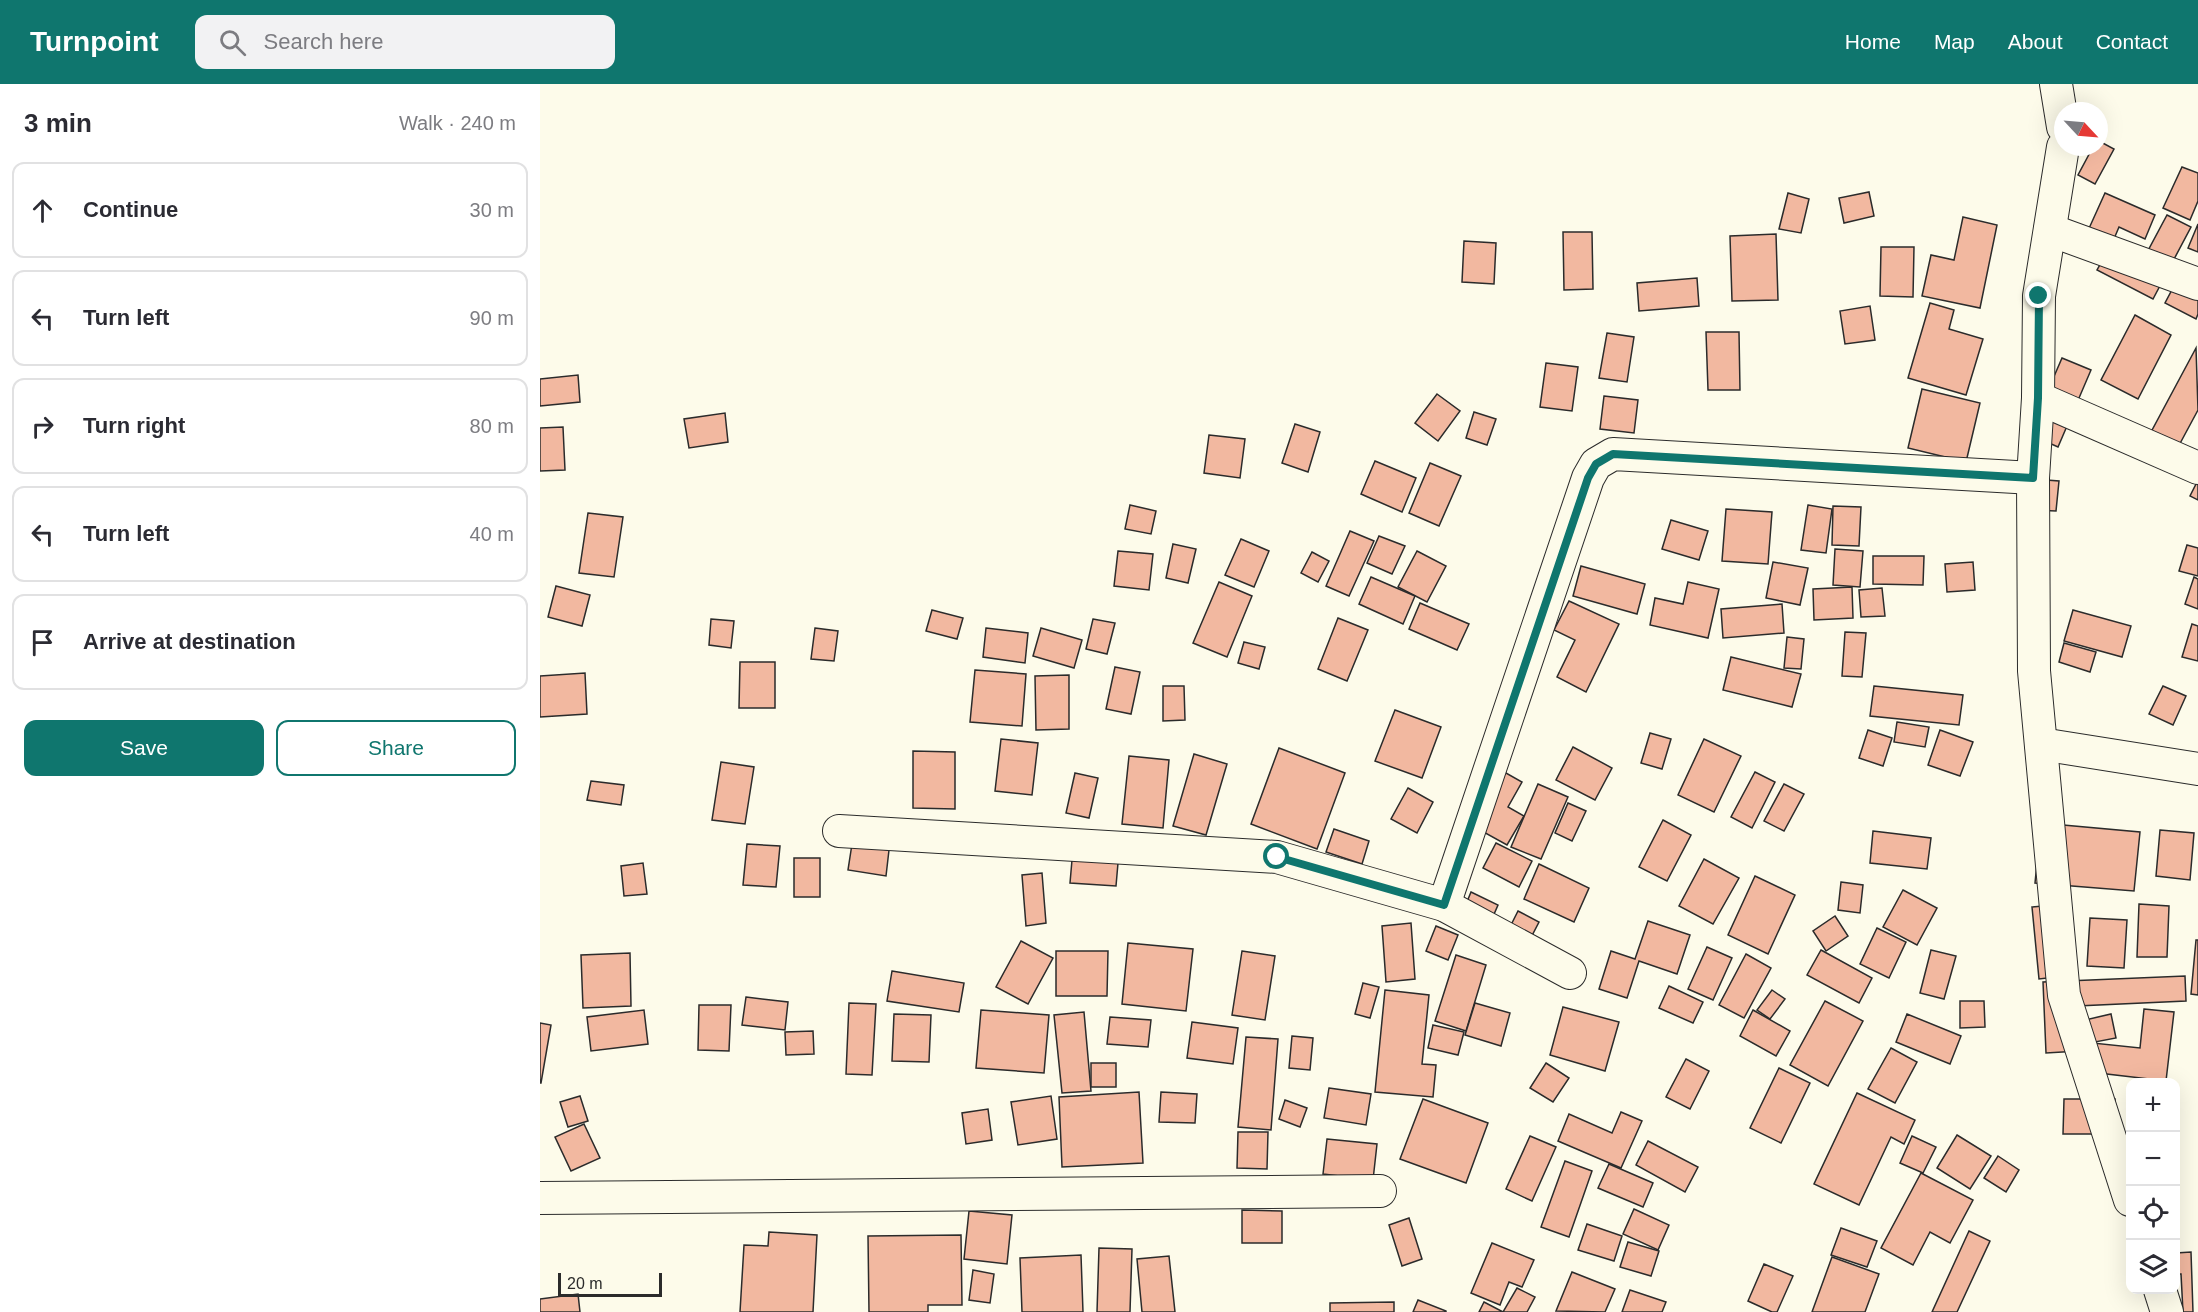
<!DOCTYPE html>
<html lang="en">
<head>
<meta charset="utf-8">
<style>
  :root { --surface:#fff; --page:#f2f2f3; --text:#2b2b33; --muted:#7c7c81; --line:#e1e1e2; --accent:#0f766e }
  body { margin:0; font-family:Helvetica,sans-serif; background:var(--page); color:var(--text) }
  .controls { position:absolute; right:18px; bottom:18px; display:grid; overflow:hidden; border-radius:12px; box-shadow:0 6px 24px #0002 }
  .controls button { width:54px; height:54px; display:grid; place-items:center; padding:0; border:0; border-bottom:2px solid var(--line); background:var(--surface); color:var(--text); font:30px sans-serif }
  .compass { position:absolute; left:1514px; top:18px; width:54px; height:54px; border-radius:50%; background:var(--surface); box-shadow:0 6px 24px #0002; rotate:116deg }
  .scale { position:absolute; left:18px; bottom:15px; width:104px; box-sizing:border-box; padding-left:6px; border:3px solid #2b2b2b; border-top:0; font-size:16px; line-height:21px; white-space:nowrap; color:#2b2b2b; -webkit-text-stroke:4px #fdfbea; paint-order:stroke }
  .stop { position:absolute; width:18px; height:18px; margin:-14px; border:4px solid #0f766e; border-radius:50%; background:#fff }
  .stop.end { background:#0f766e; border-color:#fff; box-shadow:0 2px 6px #0008 }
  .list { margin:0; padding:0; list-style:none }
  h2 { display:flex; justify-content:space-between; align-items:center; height:78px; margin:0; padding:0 24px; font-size:26px }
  h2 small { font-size:20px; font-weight:400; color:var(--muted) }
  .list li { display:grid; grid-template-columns:39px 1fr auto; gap:18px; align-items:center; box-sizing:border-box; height:96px; margin:0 12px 12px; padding:0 12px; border:2px solid var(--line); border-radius:12px }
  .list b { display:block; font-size:22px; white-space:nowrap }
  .list em { font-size:20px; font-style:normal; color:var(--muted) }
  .actions { display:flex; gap:12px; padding:18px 24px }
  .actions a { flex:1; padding:14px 0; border:2px solid var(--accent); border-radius:12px; text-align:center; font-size:21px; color:var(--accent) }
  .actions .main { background:var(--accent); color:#fff }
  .icon { flex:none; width:33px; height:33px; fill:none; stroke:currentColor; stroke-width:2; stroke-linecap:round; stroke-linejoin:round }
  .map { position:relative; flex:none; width:1658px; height:1228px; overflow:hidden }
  header { display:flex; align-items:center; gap:36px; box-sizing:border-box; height:84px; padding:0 30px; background:var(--accent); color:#fff }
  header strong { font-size:28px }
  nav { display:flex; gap:33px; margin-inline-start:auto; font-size:21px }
  .search { width:420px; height:54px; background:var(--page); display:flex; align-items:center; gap:15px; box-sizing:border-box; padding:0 21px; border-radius:12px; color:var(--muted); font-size:22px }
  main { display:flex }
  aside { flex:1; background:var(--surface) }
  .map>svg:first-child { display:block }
  .building { fill:#f2b8a0; stroke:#2b2b2b; stroke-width:1.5 }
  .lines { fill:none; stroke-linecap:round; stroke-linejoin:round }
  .minor-casing { stroke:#2b2b2b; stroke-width:34 }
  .minor { stroke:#fdfbea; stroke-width:32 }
  .route { stroke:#0f766e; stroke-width:8 }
</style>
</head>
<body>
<header>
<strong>Turnpoint</strong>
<div class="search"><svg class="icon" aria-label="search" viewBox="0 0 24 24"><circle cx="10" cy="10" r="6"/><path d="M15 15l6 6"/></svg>Search here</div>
<nav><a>Home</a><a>Map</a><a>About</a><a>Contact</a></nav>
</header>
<main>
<aside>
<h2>3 min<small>Walk · 240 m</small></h2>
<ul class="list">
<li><svg class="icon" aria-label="ahead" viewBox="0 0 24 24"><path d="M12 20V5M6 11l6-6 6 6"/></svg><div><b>Continue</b></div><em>30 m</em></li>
<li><svg class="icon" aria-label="left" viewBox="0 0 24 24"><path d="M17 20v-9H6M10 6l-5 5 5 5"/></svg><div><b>Turn left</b></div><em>90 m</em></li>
<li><svg class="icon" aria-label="right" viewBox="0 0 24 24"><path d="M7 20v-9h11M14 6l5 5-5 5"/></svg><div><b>Turn right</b></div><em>80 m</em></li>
<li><svg class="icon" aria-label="left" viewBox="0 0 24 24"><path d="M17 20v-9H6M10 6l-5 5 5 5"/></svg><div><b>Turn left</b></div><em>40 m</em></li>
<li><svg class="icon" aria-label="arrive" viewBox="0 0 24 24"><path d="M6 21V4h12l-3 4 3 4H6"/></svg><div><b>Arrive at destination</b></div></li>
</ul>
<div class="actions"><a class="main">Save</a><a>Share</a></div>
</aside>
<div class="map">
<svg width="1658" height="1228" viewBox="0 0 1658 1228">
  <rect width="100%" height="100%" fill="#fdfbea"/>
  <!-- building -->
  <g class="building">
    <polygon points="1559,57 1574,65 1555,100 1538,91 1553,63 1559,63"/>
    <polygon points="1642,83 1658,89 1658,117 1650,136 1623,124"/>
    <polygon points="1329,108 1334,132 1304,139 1299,114"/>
    <polygon points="1248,109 1269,115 1261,149 1239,145"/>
    <polygon points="1565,109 1615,131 1605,155 1579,143 1571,162 1546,151"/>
    <polygon points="1627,131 1651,143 1613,215 1557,186 1565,172 1596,189"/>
    <polygon points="1423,133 1457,141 1440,224 1382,212 1391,171 1414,176"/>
    <polygon points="1658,140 1658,168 1648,164"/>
    <polygon points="1023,148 1052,148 1053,205 1024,206"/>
    <polygon points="1236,150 1238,216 1192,217 1190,152"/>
    <polygon points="924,157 956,159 954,200 922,198"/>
    <polygon points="1341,163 1374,163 1373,213 1340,212"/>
    <polygon points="1157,194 1159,222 1099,227 1097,199"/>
    <polygon points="1634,202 1658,214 1658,230 1656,235 1625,219"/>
    <polygon points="1390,219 1414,226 1409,245 1443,255 1426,311 1368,294"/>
    <polygon points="1330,222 1335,256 1305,260 1300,227"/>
    <polygon points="1595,231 1631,251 1598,315 1561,296"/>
    <polygon points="1166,248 1199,248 1200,306 1168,306"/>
    <polygon points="1067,249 1094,253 1087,298 1059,294"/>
    <polygon points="1656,264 1658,326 1630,378 1603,363"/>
    <polygon points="1522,274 1551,286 1518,363 1489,350"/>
    <polygon points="1006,279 1038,283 1032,327 1000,323"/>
    <polygon points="38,291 40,318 0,322 0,295"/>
    <polygon points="1382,305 1440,319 1426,378 1368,364"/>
    <polygon points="897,310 920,327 898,357 875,339"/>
    <polygon points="1064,312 1098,316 1094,349 1060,345"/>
    <polygon points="934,328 956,335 947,361 926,354"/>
    <polygon points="185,329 188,358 149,364 144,335"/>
    <polygon points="755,340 780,348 768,388 742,379"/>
    <polygon points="23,343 25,386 0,387 0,344"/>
    <polygon points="669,351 705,355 700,394 664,389"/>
    <polygon points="835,377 876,394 862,428 821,410"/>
    <polygon points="890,379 921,392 899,442 869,429"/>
    <polygon points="1493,395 1519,397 1516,427 1491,426"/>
    <polygon points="1658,396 1658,416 1650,412"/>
    <polygon points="590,421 616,427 611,450 585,445"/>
    <polygon points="1268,421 1292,425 1286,469 1261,466"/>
    <polygon points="1293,422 1321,423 1319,462 1292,461"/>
    <polygon points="1186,425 1232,428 1228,480 1182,477"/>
    <polygon points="48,429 83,433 74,493 39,489"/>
    <polygon points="1131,436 1168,447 1159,476 1122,465"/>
    <polygon points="810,447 834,457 809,512 786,502"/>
    <polygon points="839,452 865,462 852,490 827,479"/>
    <polygon points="701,455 729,467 714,503 685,491"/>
    <polygon points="633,460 656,465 648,499 626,494"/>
    <polygon points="1647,461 1658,464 1658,492 1639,487"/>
    <polygon points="1295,465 1323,467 1320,503 1293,501"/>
    <polygon points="578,467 613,470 609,506 574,502"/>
    <polygon points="877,467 906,482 887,518 858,503"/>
    <polygon points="772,468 789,477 778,498 761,489"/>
    <polygon points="1333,472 1384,472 1383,501 1333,500"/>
    <polygon points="1233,478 1268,484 1260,521 1226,514"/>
    <polygon points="1433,478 1435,506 1407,508 1405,480"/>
    <polygon points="1041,482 1105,500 1097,530 1033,512"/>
    <polygon points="831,493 875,512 863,540 819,520"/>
    <polygon points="1654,493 1658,495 1658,525 1645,520"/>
    <polygon points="679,498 712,512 687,573 653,559"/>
    <polygon points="1148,498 1179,505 1168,554 1110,541 1115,514 1143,520"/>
    <polygon points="16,502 50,511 42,542 8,533"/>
    <polygon points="1312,503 1313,534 1274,536 1273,505"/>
    <polygon points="1342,504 1345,532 1321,533 1319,506"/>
    <polygon points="1029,517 1079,540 1046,608 1017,593 1035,556 1014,546"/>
    <polygon points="880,519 929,540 917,566 869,545"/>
    <polygon points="1242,520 1244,549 1183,554 1181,525"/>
    <polygon points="392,526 423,534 417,555 386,547"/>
    <polygon points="1533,526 1591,542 1582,573 1524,557"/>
    <polygon points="798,534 828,546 807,597 778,585"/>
    <polygon points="171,535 194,537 191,564 169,561"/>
    <polygon points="553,535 575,539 567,570 546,565"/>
    <polygon points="1652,540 1658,542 1658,577 1642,573"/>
    <polygon points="275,544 298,547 294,577 271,575"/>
    <polygon points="446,544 488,549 485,579 443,573"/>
    <polygon points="501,544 542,556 534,584 493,572"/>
    <polygon points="1305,548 1326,549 1322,593 1302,592"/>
    <polygon points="1247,553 1264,555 1261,585 1244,584"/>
    <polygon points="704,558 725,563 719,585 698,579"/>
    <polygon points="1524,559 1556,568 1550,588 1519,578"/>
    <polygon points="1191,573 1261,590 1252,623 1183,606"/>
    <polygon points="200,578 235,578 235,624 199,624"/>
    <polygon points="575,583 600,588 591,630 566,625"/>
    <polygon points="435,586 486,590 482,642 430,638"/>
    <polygon points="45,589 47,630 0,633 0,592"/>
    <polygon points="529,591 529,645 496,646 495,592"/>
    <polygon points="623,602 644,602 645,636 623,637"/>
    <polygon points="1334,602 1423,611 1419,641 1330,632"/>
    <polygon points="1623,602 1646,612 1633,641 1609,630"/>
    <polygon points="855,626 901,643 882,694 835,677"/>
    <polygon points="1357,638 1389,643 1385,663 1354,658"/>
    <polygon points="1328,646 1352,654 1343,682 1319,674"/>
    <polygon points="1400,646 1433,658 1420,692 1388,681"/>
    <polygon points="1110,649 1131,655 1122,685 1101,679"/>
    <polygon points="461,655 498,659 492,711 455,707"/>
    <polygon points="1164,655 1201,672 1174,728 1138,711"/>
    <polygon points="1033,663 1072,684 1055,716 1016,696"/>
    <polygon points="739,664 805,689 777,765 711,740"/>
    <polygon points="373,667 415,668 415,725 373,724"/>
    <polygon points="654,670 687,680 666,751 633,742"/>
    <polygon points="589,672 629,676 623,744 582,740"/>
    <polygon points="181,678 214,683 205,740 172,736"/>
    <polygon points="950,680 982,698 968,723 984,732 967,761 920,735"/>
    <polygon points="1215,688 1235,698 1212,744 1191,733"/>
    <polygon points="535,689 558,694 549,734 526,729"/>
    <polygon points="51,697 84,701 81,721 47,716"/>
    <polygon points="998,700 1028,713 1001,775 971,763"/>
    <polygon points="1244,700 1264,710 1244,747 1224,737"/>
    <polygon points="868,704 893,718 877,749 851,735"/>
    <polygon points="1028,719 1046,727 1032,757 1015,749"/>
    <polygon points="1123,736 1151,751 1127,797 1099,783"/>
    <polygon points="1501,739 1600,748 1594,807 1495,799"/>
    <polygon points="794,745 829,757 822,780 786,768"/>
    <polygon points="1620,746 1654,749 1650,796 1616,792"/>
    <polygon points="1333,747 1391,754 1387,785 1330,779"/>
    <polygon points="956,759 992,777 979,803 943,784"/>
    <polygon points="207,760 240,762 236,803 203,801"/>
    <polygon points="312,760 349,766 346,792 308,786"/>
    <rect x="254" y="774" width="26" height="39"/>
    <polygon points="1164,775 1199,794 1173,840 1139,822"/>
    <polygon points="532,776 578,779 576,802 530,799"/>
    <polygon points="103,779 107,810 84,812 81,782"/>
    <polygon points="999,780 1049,804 1034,838 984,815"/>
    <polygon points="502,789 506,839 486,842 482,791"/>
    <polygon points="1215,792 1255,811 1228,870 1188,851"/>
    <polygon points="1301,798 1323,801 1320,829 1298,826"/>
    <polygon points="1363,806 1397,824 1377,861 1343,843"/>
    <polygon points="931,808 958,821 951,837 924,825"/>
    <polygon points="1525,820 1533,891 1499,895 1492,823"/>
    <polygon points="1599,820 1629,822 1627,873 1597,873"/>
    <polygon points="978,827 999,838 985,865 964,855"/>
    <polygon points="1295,832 1308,852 1286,867 1273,847"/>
    <polygon points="1550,834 1587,836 1584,884 1547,882"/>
    <polygon points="1108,837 1150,851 1137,890 1099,877 1087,914 1059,905 1071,867 1095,875"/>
    <polygon points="871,839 875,895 846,898 842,842"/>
    <polygon points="896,842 918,851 908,876 886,867"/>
    <polygon points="1337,844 1366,858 1349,894 1320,880"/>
    <polygon points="1656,856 1658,856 1658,911 1651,910"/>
    <polygon points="481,857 513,874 488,920 456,903"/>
    <polygon points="588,859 653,865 646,927 582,920"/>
    <polygon points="1167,863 1192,874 1173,916 1148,905"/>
    <polygon points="1281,866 1332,894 1319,919 1267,891"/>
    <polygon points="1391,866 1416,872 1404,915 1380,909"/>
    <polygon points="516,867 568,867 567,912 516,912"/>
    <polygon points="702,867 735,872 725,936 692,931"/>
    <polygon points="90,869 91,922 43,924 41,871"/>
    <polygon points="1206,870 1231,884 1204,934 1179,921"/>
    <polygon points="916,871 946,881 926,947 895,937"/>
    <polygon points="352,887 424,899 419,928 347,917"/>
    <polygon points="1645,892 1646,917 1537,922 1539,967 1506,969 1503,898"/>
    <polygon points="823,899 839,903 830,934 815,930"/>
    <polygon points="1129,902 1163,918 1153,939 1119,924"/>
    <polygon points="845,906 889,911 882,980 896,981 893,1013 835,1008"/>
    <polygon points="1232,906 1245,915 1230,935 1217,926"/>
    <polygon points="206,913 248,918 245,946 202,941"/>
    <polygon points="1285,917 1323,937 1288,1002 1250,981"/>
    <polygon points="1420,917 1444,917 1445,943 1420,944"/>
    <polygon points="309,919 336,920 332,991 306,990"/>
    <polygon points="935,919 970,929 961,962 925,951"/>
    <polygon points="159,921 191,921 189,967 158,966"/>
    <polygon points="1023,923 1079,938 1065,987 1010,971"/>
    <polygon points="1604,925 1634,928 1626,997 1550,988 1553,959 1600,964"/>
    <polygon points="104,926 108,960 51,967 47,933"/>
    <polygon points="441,926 509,931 504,989 436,984"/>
    <polygon points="1213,926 1250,947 1236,972 1200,952"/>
    <polygon points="544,928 551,1007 522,1009 514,931"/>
    <polygon points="354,930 391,931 389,978 352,977"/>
    <polygon points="1367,930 1421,952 1410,980 1356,958"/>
    <polygon points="1571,930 1576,954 1550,959 1545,936"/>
    <polygon points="570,933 611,936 608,963 567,960"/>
    <polygon points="652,938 698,944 693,980 647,974"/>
    <polygon points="0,939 11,941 1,999 0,999"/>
    <polygon points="893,941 924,948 918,971 888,964"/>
    <polygon points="273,947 274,970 246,971 245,948"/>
    <polygon points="752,952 773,954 770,986 749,984"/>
    <polygon points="706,953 738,955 731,1046 698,1043"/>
    <polygon points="1351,964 1377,978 1355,1019 1328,1005"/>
    <polygon points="1146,975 1169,987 1150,1025 1126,1013"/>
    <rect x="551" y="979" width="25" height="24"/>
    <polygon points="1006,979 1029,994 1013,1018 990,1004"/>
    <polygon points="1239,984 1270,999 1241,1059 1210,1044"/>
    <polygon points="789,1004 831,1010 826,1041 784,1034"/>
    <polygon points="599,1008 603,1079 522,1083 519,1013"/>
    <polygon points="621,1008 657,1010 655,1039 619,1038"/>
    <polygon points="1317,1009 1375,1036 1364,1060 1351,1053 1319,1121 1274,1100"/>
    <polygon points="40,1012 48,1037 28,1043 20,1018"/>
    <polygon points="511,1012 517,1055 478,1061 471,1018"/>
    <polygon points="883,1015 948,1039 926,1099 860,1075"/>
    <polygon points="1524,1015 1575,1015 1575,1050 1523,1050"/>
    <polygon points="745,1016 767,1024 760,1043 739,1035"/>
    <polygon points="448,1025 452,1056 426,1060 422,1029"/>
    <polygon points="1081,1028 1102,1037 1081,1084 1018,1057 1029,1030 1072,1049"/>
    <polygon points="44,1040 60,1074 31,1087 15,1053"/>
    <polygon points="698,1048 728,1048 727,1085 697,1084"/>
    <polygon points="1417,1051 1451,1072 1430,1105 1397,1084"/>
    <polygon points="990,1052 1016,1063 992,1117 966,1105"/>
    <polygon points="1372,1052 1396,1063 1383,1089 1360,1079"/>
    <polygon points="787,1055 837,1060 833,1096 783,1090"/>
    <polygon points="1108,1057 1158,1083 1145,1108 1096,1081"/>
    <polygon points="1458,1072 1479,1086 1466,1108 1444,1094"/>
    <polygon points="1025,1077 1052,1087 1029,1153 1001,1143"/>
    <polygon points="1069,1080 1113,1099 1103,1123 1058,1104"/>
    <polygon points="1381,1089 1433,1116 1410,1159 1390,1148 1373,1181 1341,1164"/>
    <polygon points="1094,1125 1129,1141 1118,1166 1083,1150"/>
    <polygon points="702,1126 742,1127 742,1159 702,1159"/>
    <polygon points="429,1127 472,1131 467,1180 424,1175"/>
    <polygon points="869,1134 882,1175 862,1182 849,1141"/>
    <polygon points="1047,1140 1082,1152 1074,1177 1038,1166"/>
    <polygon points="1301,1144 1337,1157 1327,1183 1291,1171"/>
    <polygon points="1429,1147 1450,1157 1417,1228 1392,1228"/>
    <polygon points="229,1148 277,1151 273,1228 200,1228 204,1161 228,1162"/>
    <polygon points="421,1151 422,1221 388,1221 388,1228 329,1228 328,1152"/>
    <polygon points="1088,1158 1119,1167 1111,1192 1080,1183"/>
    <polygon points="952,1159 994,1176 982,1203 969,1198 960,1221 931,1209"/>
    <polygon points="559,1164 592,1165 590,1228 557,1228"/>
    <polygon points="1651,1168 1653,1228 1643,1228 1641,1190 1636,1190 1636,1169"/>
    <polygon points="541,1171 543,1228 482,1228 480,1174"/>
    <polygon points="629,1172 635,1228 602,1228 597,1175"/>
    <polygon points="1292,1173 1339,1190 1325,1228 1272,1228"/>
    <polygon points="1224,1180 1253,1192 1237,1228 1232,1228 1208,1217"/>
    <polygon points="433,1186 454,1190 450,1219 429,1216"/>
    <polygon points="1032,1188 1075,1205 1065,1228 1016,1227"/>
    <polygon points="977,1204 995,1213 987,1228 963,1228"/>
    <polygon points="1090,1206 1126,1218 1122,1228 1082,1228"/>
    <polygon points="38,1210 40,1228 0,1228 0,1215"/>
    <polygon points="878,1216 906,1227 906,1228 873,1228"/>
    <polygon points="854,1218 854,1228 790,1228 790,1219"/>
    <polygon points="944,1218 963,1228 939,1228"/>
  </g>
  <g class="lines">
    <defs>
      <g id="minor">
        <polyline points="1516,0 1523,43"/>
        <polyline points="1523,63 1499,212 1498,314 1493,394 1494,587 1524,911 1590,1116"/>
        <polyline points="1510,146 1658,200"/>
        <polyline points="1498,314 1658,384"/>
        <polyline points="1501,660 1658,685"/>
        <polyline points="299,747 737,773 904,821 1030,889"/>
        <polyline points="904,821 1048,394 1056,380 1073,370 1493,394"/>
        <polyline points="0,1114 840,1107"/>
        <polyline points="1620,1206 1627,1228"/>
      </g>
    </defs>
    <!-- minor casing -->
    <use href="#minor" class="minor-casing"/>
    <!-- minor -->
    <use href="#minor" class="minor"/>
  </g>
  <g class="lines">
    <!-- route -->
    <polyline class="route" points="737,773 904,821 1048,394 1056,380 1073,370 1493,394 1498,314 1499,212"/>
  </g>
</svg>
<div class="controls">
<button>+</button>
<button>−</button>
<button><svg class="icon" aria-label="locate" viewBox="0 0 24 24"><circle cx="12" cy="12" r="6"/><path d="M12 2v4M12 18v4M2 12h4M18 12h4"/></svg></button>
<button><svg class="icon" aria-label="layers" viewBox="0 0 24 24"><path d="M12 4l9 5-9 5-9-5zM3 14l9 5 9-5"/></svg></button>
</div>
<svg class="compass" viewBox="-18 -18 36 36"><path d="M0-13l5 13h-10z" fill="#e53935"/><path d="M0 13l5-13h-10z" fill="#7c7c81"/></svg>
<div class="scale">20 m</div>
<div class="stop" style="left:737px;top:773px"></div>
<div class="stop end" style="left:1499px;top:212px"></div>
</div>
</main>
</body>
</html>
